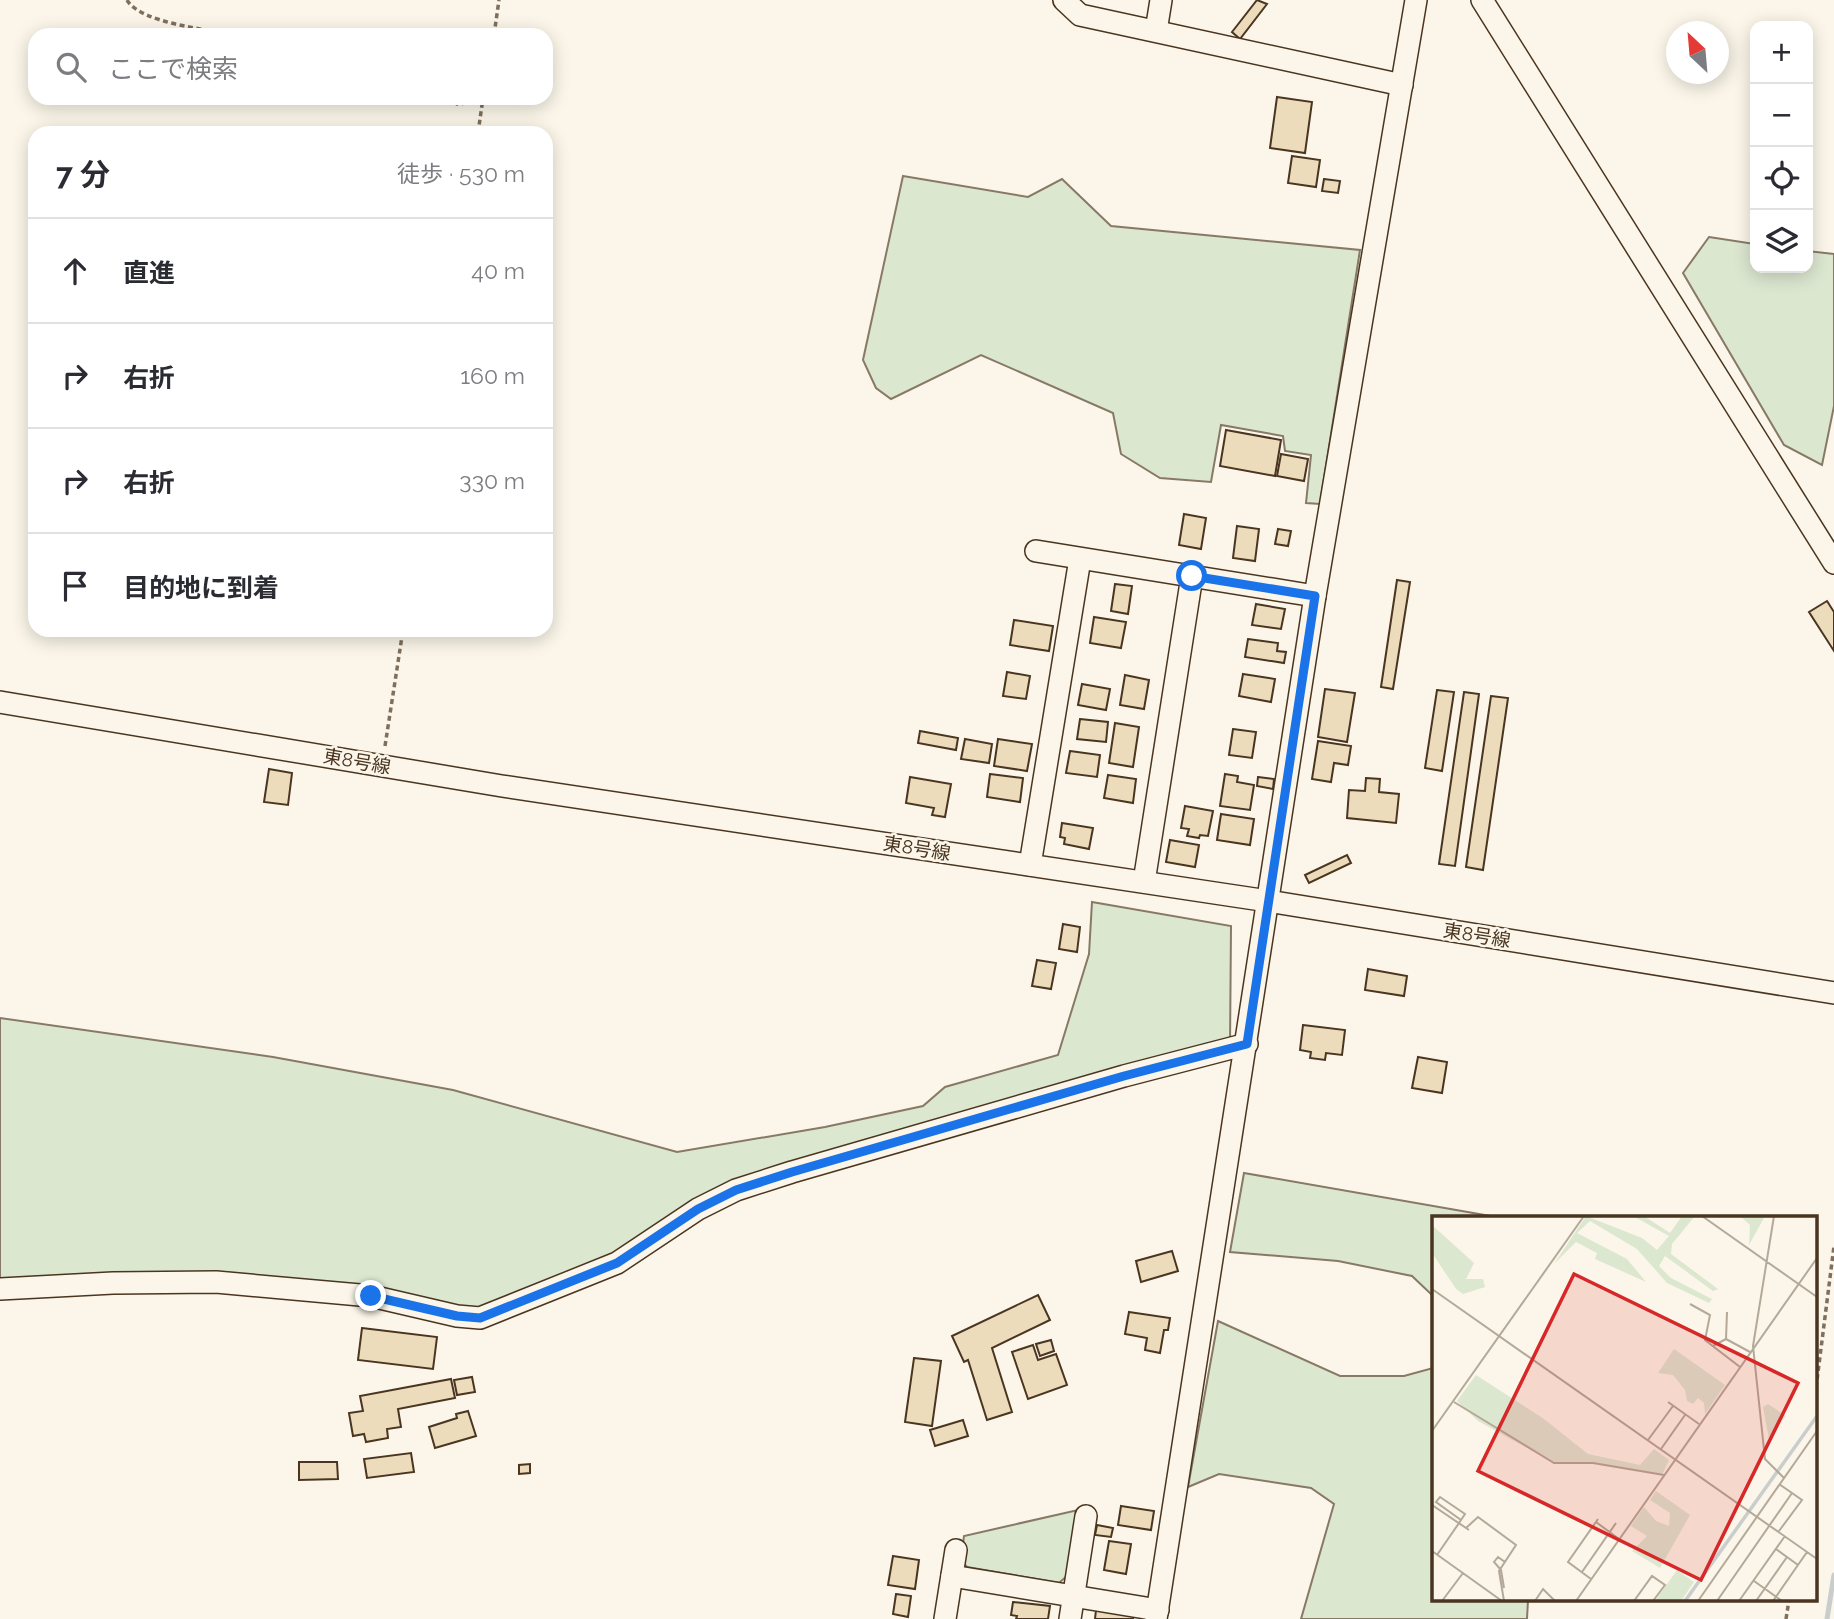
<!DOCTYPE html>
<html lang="ja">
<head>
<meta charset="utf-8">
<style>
  :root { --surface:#fff; --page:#f2f2f3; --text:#2b2b33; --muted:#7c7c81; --line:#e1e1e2 }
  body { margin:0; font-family:Raleway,"Noto Sans JP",sans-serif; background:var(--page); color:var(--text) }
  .controls { position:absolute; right:21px; top:21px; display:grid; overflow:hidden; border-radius:14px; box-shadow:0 4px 18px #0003 }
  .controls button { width:63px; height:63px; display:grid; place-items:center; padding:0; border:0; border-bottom:2px solid var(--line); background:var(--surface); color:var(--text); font:35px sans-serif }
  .compass { position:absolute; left:1666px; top:21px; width:63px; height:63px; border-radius:50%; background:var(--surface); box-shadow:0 4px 18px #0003; rotate:334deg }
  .stop { position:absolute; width:21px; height:21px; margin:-16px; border:5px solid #1a73e8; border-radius:50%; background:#fff }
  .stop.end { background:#1a73e8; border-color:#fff; box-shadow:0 2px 7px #0008 }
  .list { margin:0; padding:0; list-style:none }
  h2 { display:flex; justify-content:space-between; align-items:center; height:91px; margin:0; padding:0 28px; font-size:30px }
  h2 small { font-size:23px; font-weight:400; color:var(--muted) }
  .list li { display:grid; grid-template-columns:46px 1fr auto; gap:21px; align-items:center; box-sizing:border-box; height:105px; padding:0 28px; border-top:2px solid var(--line) }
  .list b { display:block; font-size:26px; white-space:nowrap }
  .list em { font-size:23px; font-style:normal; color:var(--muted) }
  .icon { flex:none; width:38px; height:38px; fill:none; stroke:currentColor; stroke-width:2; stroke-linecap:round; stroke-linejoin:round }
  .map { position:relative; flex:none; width:1834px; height:1619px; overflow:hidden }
  .search { position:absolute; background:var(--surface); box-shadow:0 4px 18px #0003; left:28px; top:28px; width:525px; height:77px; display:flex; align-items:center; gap:18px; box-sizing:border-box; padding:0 24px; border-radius:21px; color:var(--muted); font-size:26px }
  .panel { position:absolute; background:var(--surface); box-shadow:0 4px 18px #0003; left:28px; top:126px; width:525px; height:511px; border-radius:21px }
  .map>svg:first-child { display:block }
  .green { fill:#dce7d0; stroke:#887966; stroke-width:2 }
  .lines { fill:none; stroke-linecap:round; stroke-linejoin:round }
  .stream { stroke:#c9cecd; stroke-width:5 }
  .building { fill:#ecdcbc; stroke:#4a3520; stroke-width:2 }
  .minor-casing { stroke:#4a3520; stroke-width:24 }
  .path { stroke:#7f6f5c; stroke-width:3.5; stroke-dasharray:5 3.5; stroke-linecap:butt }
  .minor { stroke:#fbf6e9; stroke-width:21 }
  .route { stroke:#1a73e8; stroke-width:9 }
  .labels { text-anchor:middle; stroke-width:5; stroke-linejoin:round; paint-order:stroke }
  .street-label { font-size:19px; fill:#4a3520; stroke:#fbf6e9 }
  .inset-river { fill:none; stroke:#c9cecd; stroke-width:3.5 }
  .inset-road { fill:none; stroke:#b4a999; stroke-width:2 }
  .view { fill:#d62828; fill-opacity:0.15; stroke:#d62828; stroke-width:3.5 }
  .inset-edge { fill:none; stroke:#4a3520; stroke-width:3.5 }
</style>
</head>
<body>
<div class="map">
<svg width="1834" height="1619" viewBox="0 0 1834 1619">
  <rect width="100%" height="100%" fill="#fbf6e9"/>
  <!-- green -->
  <g class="green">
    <polygon points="903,176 1028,197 1062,179 1111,226 1360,250 1320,504 1306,503 1311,455 1285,451 1283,436 1221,425 1211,482 1160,478 1121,454 1113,413 981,355 891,399 876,388 863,360"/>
    <polygon points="1709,237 1755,244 1755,268 1808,268 1808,251 1834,254 1834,406 1822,465 1784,445 1683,273"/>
    <polygon points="1092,902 1231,926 1230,1048 792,1172 480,1318 216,1282 0,1289 0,1018 273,1057 453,1090 677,1152 825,1127 923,1106 945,1087 1058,1055 1089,954"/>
    <polygon points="1244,1173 1502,1218 1433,1218 1433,1296 1412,1276 1338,1261 1230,1252"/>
    <polygon points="1218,1321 1340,1376 1404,1376 1433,1368 1433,1600 1528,1600 1527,1619 1301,1619 1334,1504 1311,1488 1219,1474 1188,1487"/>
    <polygon points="1078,1510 1068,1575 1059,1583 967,1567 961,1560 964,1536"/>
  </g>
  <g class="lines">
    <!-- stream -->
    <polyline class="stream" points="1827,1619 1834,1575"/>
  </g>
  <!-- building -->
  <g class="building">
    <polygon points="1257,0 1267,4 1240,39 1232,32"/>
    <polygon points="1277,97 1312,102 1305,153 1270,148"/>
    <polygon points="1292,156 1320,160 1316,187 1288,183"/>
    <polygon points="1324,179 1340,181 1338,193 1322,191"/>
    <polygon points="1226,430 1281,440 1275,476 1220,466"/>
    <polygon points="1281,454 1308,459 1304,481 1277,476"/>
    <polygon points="1184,514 1206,518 1201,549 1179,545"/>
    <polygon points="1237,526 1259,529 1255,561 1233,558"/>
    <polygon points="1278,529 1291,531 1288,546 1275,544"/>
    <polygon points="1397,580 1410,582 1393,689 1381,687"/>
    <polygon points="1115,584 1132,586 1128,614 1111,611"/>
    <polygon points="1827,601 1834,612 1834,651 1809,612"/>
    <polygon points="1256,604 1285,609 1281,629 1252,625"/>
    <polygon points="1094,617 1126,622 1121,648 1090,643"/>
    <polygon points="1014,620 1053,626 1049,651 1010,645"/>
    <polygon points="1248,639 1278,643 1277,651 1286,652 1284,663 1245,657"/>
    <polygon points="1007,672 1030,676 1026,699 1003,696"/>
    <polygon points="1243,674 1275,679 1271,702 1239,696"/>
    <polygon points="1125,675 1149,680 1144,709 1120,705"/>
    <polygon points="1082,684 1110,689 1106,710 1078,705"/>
    <polygon points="1325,689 1355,693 1347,742 1318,737"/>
    <polygon points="1437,690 1454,692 1442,771 1425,768"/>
    <polygon points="1464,692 1479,694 1455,866 1439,864"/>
    <polygon points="1491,696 1508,698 1483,870 1466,867"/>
    <polygon points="1080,719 1108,722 1106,742 1077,739"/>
    <polygon points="1115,723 1139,727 1133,767 1109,763"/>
    <polygon points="1233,729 1256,732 1252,758 1229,755"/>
    <polygon points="920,731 958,738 956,750 918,743"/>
    <polygon points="965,739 992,744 989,763 961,759"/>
    <polygon points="998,739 1032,744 1027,771 994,766"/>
    <polygon points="1318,741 1351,746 1348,765 1334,763 1331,782 1312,779"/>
    <polygon points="1070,751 1100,755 1097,777 1066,773"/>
    <polygon points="269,769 292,773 288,805 264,802"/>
    <polygon points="990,774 1023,778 1020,802 987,797"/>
    <polygon points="1225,774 1238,776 1237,782 1254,785 1250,810 1220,806"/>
    <polygon points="1108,775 1136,779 1133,803 1104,798"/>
    <polygon points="910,777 951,784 945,817 932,815 934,808 906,803"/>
    <polygon points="1258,777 1274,779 1273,789 1257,786"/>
    <polygon points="1366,778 1380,779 1379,792 1399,794 1396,823 1347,818 1349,790 1365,791"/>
    <polygon points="1185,806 1213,811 1208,836 1200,835 1199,838 1187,836 1189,829 1181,828"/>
    <polygon points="1221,814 1254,819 1250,845 1217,840"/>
    <polygon points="1062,823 1093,828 1089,849 1064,844 1065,838 1060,837"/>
    <polygon points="1170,840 1199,845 1195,867 1166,862"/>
    <polygon points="1347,855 1351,863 1309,883 1305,875"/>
    <polygon points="1063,924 1080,927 1077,952 1059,949"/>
    <polygon points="1037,960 1056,963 1051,989 1032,986"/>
    <polygon points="1368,969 1407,976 1404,996 1365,990"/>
    <polygon points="1303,1025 1345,1030 1342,1055 1326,1053 1325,1060 1310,1058 1311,1052 1300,1050"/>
    <polygon points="1418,1057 1447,1062 1442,1093 1412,1088"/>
    <polygon points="1172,1251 1178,1271 1141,1282 1136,1261"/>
    <polygon points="1038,1295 1050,1320 992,1348 1012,1412 987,1420 968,1360 964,1362 952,1336"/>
    <polygon points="1129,1312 1170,1318 1168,1330 1164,1330 1160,1353 1145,1350 1147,1338 1125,1334"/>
    <polygon points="362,1328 437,1337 433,1369 358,1360"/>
    <polygon points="1051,1340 1054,1351 1040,1356 1036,1344"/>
    <polygon points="1033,1345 1038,1360 1056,1354 1067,1385 1028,1399 1012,1352"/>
    <polygon points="914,1358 941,1361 932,1426 905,1422"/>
    <polygon points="472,1377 475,1392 457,1395 454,1380"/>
    <polygon points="451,1379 455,1398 398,1409 401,1427 387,1429 388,1438 366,1442 364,1434 353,1436 349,1413 363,1411 360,1396"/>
    <polygon points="468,1411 476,1436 435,1448 429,1427 457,1418 456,1414"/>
    <polygon points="963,1420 968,1436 935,1446 930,1430"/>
    <polygon points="411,1453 414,1472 367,1478 364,1459"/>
    <polygon points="299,1462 337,1462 338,1479 299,1480"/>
    <polygon points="530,1464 530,1473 519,1474 519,1465"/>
    <polygon points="1121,1506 1154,1511 1151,1530 1118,1525"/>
    <polygon points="1097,1525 1113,1528 1111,1537 1095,1535"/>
    <polygon points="1109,1541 1131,1544 1126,1574 1104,1570"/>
    <polygon points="893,1556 919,1560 915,1589 888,1585"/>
    <polygon points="896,1594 911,1596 908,1617 893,1614"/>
    <polygon points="1013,1602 1050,1606 1048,1619 1016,1619 1017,1616 1011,1615"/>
    <polygon points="1096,1610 1133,1616 1133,1619 1095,1619"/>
  </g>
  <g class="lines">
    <defs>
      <g id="minor">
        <polyline points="1064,0 1080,15 1402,85"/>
        <polyline points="1482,0 1834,563"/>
        <polyline points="1156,31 1161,0"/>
        <polyline points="1036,551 1315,596"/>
        <polyline points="0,702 502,786 1268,901 1834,993"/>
        <polyline points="1030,865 1080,559"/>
        <polyline points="1144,882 1192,576"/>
        <polyline points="0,1289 113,1283 216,1282 371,1296 457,1316 480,1318 617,1263 698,1209 736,1190 792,1172 1124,1076 1247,1044"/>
        <polyline points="952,1576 1158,1610"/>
        <polyline points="945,1619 956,1550"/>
        <polyline points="1070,1619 1086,1516"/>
        <polyline points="1156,1619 1315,596 1416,0"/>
      </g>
    </defs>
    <!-- minor casing -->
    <use href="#minor" class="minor-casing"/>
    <!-- path -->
    <g class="path">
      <path d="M127,0C141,24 212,30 238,35"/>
      <polyline points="494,35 499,0"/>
      <polyline points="446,98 457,104 483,101"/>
      <polyline points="478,133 483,98"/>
      <polyline points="385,746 403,630"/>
      <polyline points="1815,1396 1834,1246"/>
      <polyline points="1786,1619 1789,1600"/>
    </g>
    <!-- minor -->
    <use href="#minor" class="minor"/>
  </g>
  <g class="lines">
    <!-- route -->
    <polyline class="route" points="371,1296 457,1316 480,1318 617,1263 698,1209 736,1190 792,1172 1124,1076 1247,1044 1315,596 1192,576"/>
  </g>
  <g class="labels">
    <!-- street labels -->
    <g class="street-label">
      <text transform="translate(357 761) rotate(10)" y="7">東8号線</text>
      <text transform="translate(917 848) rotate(9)" y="7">東8号線</text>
      <text transform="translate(1477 935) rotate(9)" y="7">東8号線</text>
    </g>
  </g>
  <!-- overview -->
  <g transform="translate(1432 1216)">
    <rect width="385" height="385" fill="#fbf6e9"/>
    <path d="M154,0L210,22L225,34L237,20L201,0H212L238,17L250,0H263L240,28L239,38L286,73L281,75L233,40L227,50L239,62L280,83L277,87L235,67L205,33L158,5L145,17L195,43L214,66L163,43L165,37L144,26L122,48ZM308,0H333L317,29L318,9ZM0,9L42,47L34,63H51L53,71L31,78L24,73L0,37ZM242,133L293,169L273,198L272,187L266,182L261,188L255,185L253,174L241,159L226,157ZM44,159L112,203L156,238L208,249L222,233L237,244L230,259L169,248L122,247L46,205L25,185ZM336,188L354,200L337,223L331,191ZM224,275L258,299L228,352L200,335L215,320L199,310L212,291L224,305L237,310L238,297L218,284ZM245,354L262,366L249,385H223Z" fill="#dce7d0"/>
    <path class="inset-river" d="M253,385L385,200"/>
    <path class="inset-road" d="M270,0L385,81M342,0L321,130L333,243L352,262M0,73L385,343M258,88L278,99L273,124L308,151M294,123L295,96M281,130L294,123L318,136M22,186L122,247H161L232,259M236,186L267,208M0,215L152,0M216,224L241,190M229,233L253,199M0,289L37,314M164,306L187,323M34,312L46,301L84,329L67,355L72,385M347,315L370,284L347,268M344,333L366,349M0,335L70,385M5,339L27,307L33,298L8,281L4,286L29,304M150,356L184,307M159,363L136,346L166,303M322,365L350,385M72,372L69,354L62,346L66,341L73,346M10,385L31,357M103,385L111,373L123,385M144,385L385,42M202,385L220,360L233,369L221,385M266,385L385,215M285,385L360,277M307,385L353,320M324,385L355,341M341,385L375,336"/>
    <path class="view" d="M142,58L366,167L269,364L46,255Z"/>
    <rect width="385" height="385" class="inset-edge"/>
  </g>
</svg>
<div class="controls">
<button>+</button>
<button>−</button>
<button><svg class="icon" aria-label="locate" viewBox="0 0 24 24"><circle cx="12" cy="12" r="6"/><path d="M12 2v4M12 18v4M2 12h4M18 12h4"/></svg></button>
<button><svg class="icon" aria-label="layers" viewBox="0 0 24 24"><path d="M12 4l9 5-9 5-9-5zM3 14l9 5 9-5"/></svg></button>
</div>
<svg class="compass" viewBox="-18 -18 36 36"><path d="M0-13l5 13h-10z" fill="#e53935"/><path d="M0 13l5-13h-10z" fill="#7c7c81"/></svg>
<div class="stop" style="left:1192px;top:576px"></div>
<div class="stop end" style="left:371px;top:1296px"></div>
<div class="search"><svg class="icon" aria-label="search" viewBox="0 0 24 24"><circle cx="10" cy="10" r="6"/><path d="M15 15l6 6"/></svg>ここで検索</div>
<section class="panel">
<h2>7 分<small>徒歩 · 530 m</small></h2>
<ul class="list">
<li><svg class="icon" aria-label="ahead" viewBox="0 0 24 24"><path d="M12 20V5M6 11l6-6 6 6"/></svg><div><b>直進</b></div><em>40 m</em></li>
<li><svg class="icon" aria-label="right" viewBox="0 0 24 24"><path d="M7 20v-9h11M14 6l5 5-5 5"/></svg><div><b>右折</b></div><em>160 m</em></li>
<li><svg class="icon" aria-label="right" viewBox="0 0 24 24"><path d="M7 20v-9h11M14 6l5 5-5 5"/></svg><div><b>右折</b></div><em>330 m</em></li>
<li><svg class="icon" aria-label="arrive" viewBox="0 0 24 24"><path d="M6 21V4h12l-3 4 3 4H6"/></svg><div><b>目的地に到着</b></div></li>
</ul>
</section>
</div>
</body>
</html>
